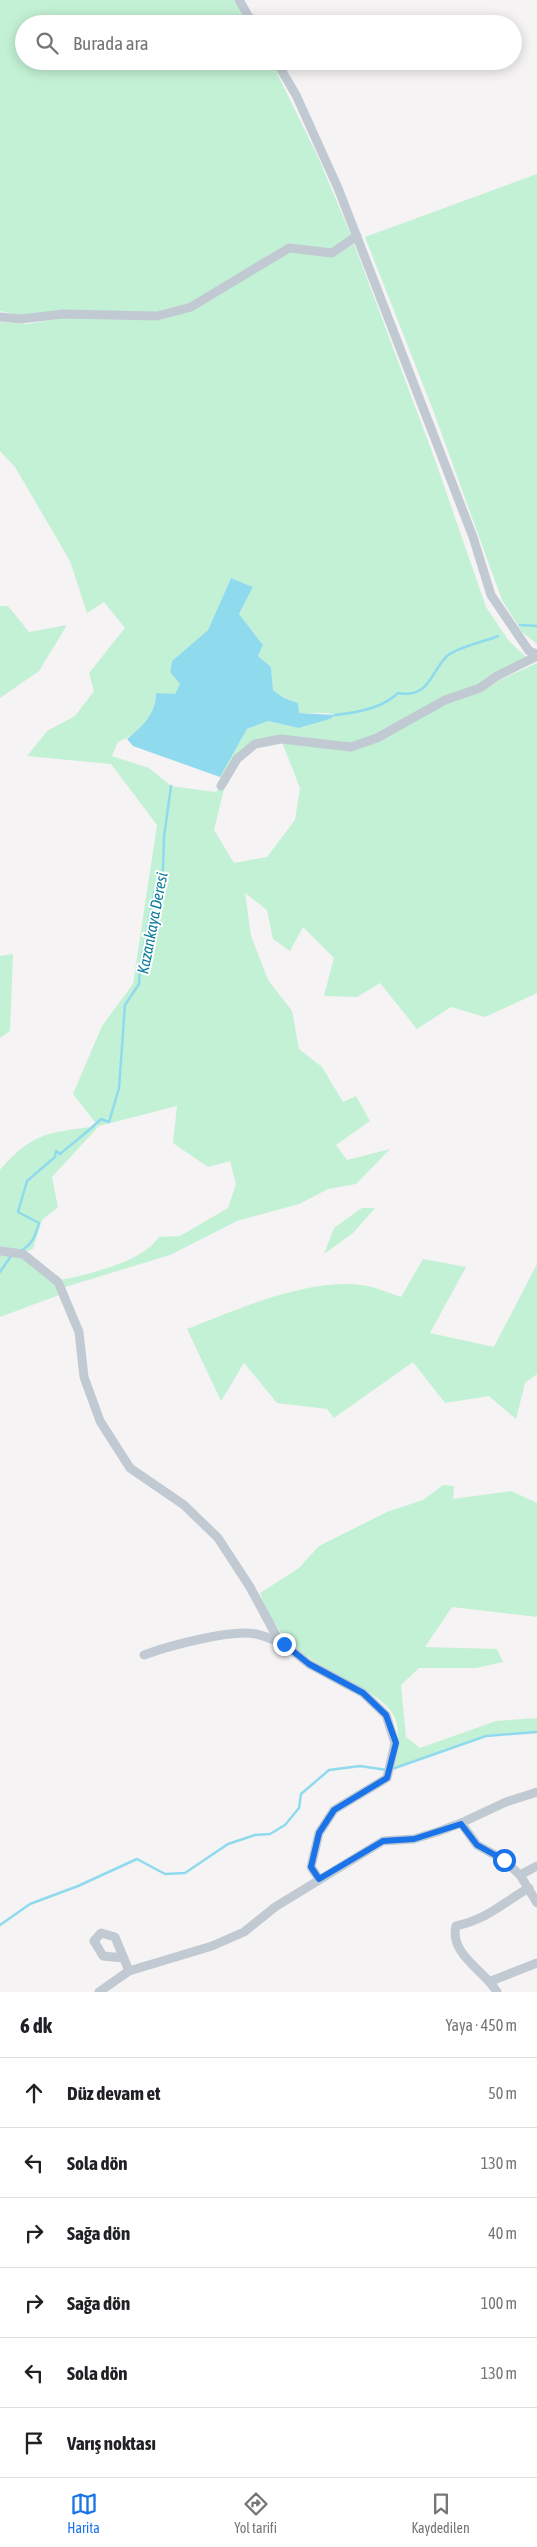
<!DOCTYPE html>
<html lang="tr">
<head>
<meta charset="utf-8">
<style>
  :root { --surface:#fff; --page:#f6f6f6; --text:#202124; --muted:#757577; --line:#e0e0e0; --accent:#1a73e8 }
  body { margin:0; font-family:"Asap Condensed",sans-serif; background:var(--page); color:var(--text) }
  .stop { position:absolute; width:15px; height:15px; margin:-11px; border:4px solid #1a73e8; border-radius:50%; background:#fff }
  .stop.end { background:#1a73e8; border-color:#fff; box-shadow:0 1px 5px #0008 }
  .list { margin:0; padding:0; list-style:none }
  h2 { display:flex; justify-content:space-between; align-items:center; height:65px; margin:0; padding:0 20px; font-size:21px }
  h2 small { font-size:16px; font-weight:400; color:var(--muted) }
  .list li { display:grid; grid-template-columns:32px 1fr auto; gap:15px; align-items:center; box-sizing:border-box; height:70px; padding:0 20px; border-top:1px solid var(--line) }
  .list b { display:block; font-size:19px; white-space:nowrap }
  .list em { font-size:16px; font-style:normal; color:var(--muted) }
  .icon { flex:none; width:28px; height:28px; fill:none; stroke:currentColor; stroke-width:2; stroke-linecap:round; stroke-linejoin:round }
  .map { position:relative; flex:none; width:537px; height:1992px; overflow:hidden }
  .search { position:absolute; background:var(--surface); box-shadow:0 2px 12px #0003; left:15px; right:15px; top:15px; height:55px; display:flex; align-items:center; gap:12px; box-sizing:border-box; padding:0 18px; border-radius:28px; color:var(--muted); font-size:19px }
  .sheet { height:485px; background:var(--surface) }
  nav { display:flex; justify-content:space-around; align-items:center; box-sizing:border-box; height:70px; border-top:1px solid var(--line); background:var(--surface); font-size:14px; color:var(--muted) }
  nav a { display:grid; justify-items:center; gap:2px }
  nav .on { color:var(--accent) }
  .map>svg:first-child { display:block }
  .green { fill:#c3f1d5 }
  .water { fill:#90daee }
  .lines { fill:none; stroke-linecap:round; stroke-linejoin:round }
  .stream { stroke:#90daee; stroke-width:2.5 }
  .minor { stroke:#c1cad2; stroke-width:9 }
  .route { stroke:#1a73e8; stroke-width:6 }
  .labels { text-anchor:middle; stroke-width:4; stroke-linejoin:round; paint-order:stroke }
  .water-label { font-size:16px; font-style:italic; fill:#0c7c9b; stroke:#fff }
</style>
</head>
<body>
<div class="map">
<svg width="537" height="1992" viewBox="0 0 537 1992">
  <rect width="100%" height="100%" fill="#f5f3f3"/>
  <!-- green -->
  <g class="green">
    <polygon points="0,0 234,0 248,24 24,24 24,61 271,61 318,157 351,235 331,250 286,245 190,303 152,313 23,316 0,311"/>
    <polygon points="537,174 537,644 522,632 502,600 433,410 365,237"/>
    <path d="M354,244L434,457L486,607L509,641L526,657L479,684L437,700L376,736L351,745L280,736L254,742L235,758L224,779L220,777L247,729L268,721L300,728L330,719L334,715L328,713H299L298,703L284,698L273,690L271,667L258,656L263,645L239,614L253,587L231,578L208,630L172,661L170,672L181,684L175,694H156C155,716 138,735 118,742L112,756L149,768L171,786L215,792L225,785L214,830L234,863L267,857L295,820L300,788L282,742L351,751L380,741L414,719L447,703L483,691L500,680L537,663V993L485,1017L451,1007L417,1029L380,983L357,997L324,996L334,958L303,927L290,951L273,939L267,910L245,893L251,936L268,980L292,1011L299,1049L322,1067L343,1102L356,1096L370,1121L336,1145L347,1160L390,1149L356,1184L328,1189L299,1204L237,1221L170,1255L65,1287L61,1280C90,1274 142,1262 159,1237L180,1236L228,1208L236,1184L230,1161L208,1167L173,1143L177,1106L99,1126L52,1177L58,1207L42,1220L33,1249L25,1252L0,1248V1170C34,1131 49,1133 98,1126L73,1094L102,1026L133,984L157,825L111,764L27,756L47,731L75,716L94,691L89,673L125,628L104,602L87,613L70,561L15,467L0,451V322L27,324L64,318L160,320L201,306L289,252L333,257Z"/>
    <polygon points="0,606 8,606 29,632 67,625 39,671 0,698"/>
    <polygon points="13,954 10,1031 0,1038 0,956"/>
    <polygon points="362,1208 375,1208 353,1233 324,1254 334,1228"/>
    <polygon points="0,1255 22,1257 54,1284 59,1295 0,1317"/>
    <path d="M423,1259L466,1267L430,1333L494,1347L537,1264V1374L525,1383L516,1419L489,1396L445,1403L413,1362L334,1418L327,1409L277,1403L244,1363L221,1401L187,1329C236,1310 307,1278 361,1285C374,1286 389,1293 401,1297Z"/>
    <path d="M443,1485L454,1486L453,1499L511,1491L537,1503V1617L452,1607L425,1647L497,1649L503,1662L476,1668H419L401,1685L406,1737L420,1748L496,1721L537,1718V1732L486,1736L392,1769C396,1752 402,1733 394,1716C386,1701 367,1691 353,1683C310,1660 276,1642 260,1593L299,1568L319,1546L387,1512L423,1500Z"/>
  </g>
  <!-- water -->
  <path class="water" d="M231,578L253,587L239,614L263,645L258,656L271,667L273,690L284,698L298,703L299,713L335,715L330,719L299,728L268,721L247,729L220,777L133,746L127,739C142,727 156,714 156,693L175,694L180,684L170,672L172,661L208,630Z"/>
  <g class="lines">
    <!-- stream -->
    <g class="stream">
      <polyline points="520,625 537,626"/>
      <path d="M335,715C356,713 383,708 398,693C429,699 430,673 447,656C455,648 486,641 498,636"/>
      <path d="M20,1251C33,1244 35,1236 39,1223L18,1212L27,1181L55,1157L56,1151L60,1154C74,1142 88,1132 101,1119L109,1122L119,1088L125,1005L139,984L140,967L154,893L163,869L164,837L171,786"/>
      <polyline points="0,1272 11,1256"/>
      <polyline points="392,1769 486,1736 537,1732"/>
      <polyline points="0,1925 30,1904 78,1886 137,1859 165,1874 185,1873 228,1844 255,1835 270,1834 285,1825 299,1808 301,1794 329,1770 360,1766 387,1770"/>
    </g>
    <!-- minor -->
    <g class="minor">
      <polyline points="239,0 253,24"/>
      <polyline points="276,61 296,95 338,188 473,537 491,595 529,651 537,654"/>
      <polyline points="0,317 21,319 63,314 157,316 191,307 289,248 332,253 357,236"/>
      <polyline points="221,786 237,759 255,744 281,739 351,747 377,738 445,700 480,688 497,676 537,656"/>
      <polyline points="0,1251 23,1254 58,1282 79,1332 84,1377 100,1421 130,1468 184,1505 218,1538 250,1587 278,1639 309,1664 363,1693 386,1715 395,1743 387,1778 334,1810 319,1833 311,1867 319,1879"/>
      <path d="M144,1655C168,1646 231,1629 256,1634C265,1636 274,1640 282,1643"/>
      <polyline points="461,1823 477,1845 504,1860 520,1875 537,1903"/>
      <polyline points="520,1875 537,1866"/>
      <polyline points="124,1958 103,1956 94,1941 101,1933 115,1937 129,1971 212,1946 244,1932 275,1907 383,1841 414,1839 437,1832 461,1823 506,1802 537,1792"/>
      <polyline points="491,1981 537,1963"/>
      <polyline points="99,1992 129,1971"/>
      <path d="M497,1992C485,1971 449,1954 456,1926C488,1919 502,1903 529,1888"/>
    </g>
  </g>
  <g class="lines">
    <!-- route -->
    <polyline class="route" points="284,1644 309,1664 363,1693 386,1715 396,1743 387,1778 334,1810 319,1833 311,1867 319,1879 383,1841 414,1839 461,1824 477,1845 504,1860"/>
  </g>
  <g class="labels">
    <!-- water labels -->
    <g class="water-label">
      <text transform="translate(152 923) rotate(-79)" y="6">Kazankaya Deresi</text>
    </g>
  </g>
</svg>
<div class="stop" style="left:504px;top:1860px"></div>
<div class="stop end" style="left:284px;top:1644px"></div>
<div class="search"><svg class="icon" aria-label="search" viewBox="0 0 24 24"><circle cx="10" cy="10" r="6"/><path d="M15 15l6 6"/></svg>Burada ara</div>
</div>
<section class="sheet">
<h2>6 dk<small>Yaya · 450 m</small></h2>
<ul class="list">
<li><svg class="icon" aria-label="ahead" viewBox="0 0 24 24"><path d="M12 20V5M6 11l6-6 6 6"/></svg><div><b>Düz devam et</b></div><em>50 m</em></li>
<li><svg class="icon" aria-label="left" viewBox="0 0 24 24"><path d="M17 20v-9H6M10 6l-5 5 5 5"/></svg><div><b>Sola dön</b></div><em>130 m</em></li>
<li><svg class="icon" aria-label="right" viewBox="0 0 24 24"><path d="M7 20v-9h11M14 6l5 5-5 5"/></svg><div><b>Sağa dön</b></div><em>40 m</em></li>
<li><svg class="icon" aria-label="right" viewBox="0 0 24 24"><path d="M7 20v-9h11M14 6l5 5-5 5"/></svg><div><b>Sağa dön</b></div><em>100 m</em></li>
<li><svg class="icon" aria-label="left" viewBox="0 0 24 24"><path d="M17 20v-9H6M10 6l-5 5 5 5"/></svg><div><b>Sola dön</b></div><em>130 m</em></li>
<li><svg class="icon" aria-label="arrive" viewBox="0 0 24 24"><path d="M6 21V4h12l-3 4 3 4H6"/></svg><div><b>Varış noktası</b></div></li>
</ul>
</section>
<nav>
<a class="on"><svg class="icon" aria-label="map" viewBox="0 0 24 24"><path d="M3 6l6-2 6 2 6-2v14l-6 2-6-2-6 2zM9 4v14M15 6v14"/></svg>Harita</a>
<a><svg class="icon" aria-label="directions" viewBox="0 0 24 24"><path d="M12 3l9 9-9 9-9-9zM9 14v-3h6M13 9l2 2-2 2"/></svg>Yol tarifi</a>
<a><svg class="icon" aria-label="saved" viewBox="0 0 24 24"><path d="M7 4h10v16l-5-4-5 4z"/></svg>Kaydedilen</a>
</nav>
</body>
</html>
